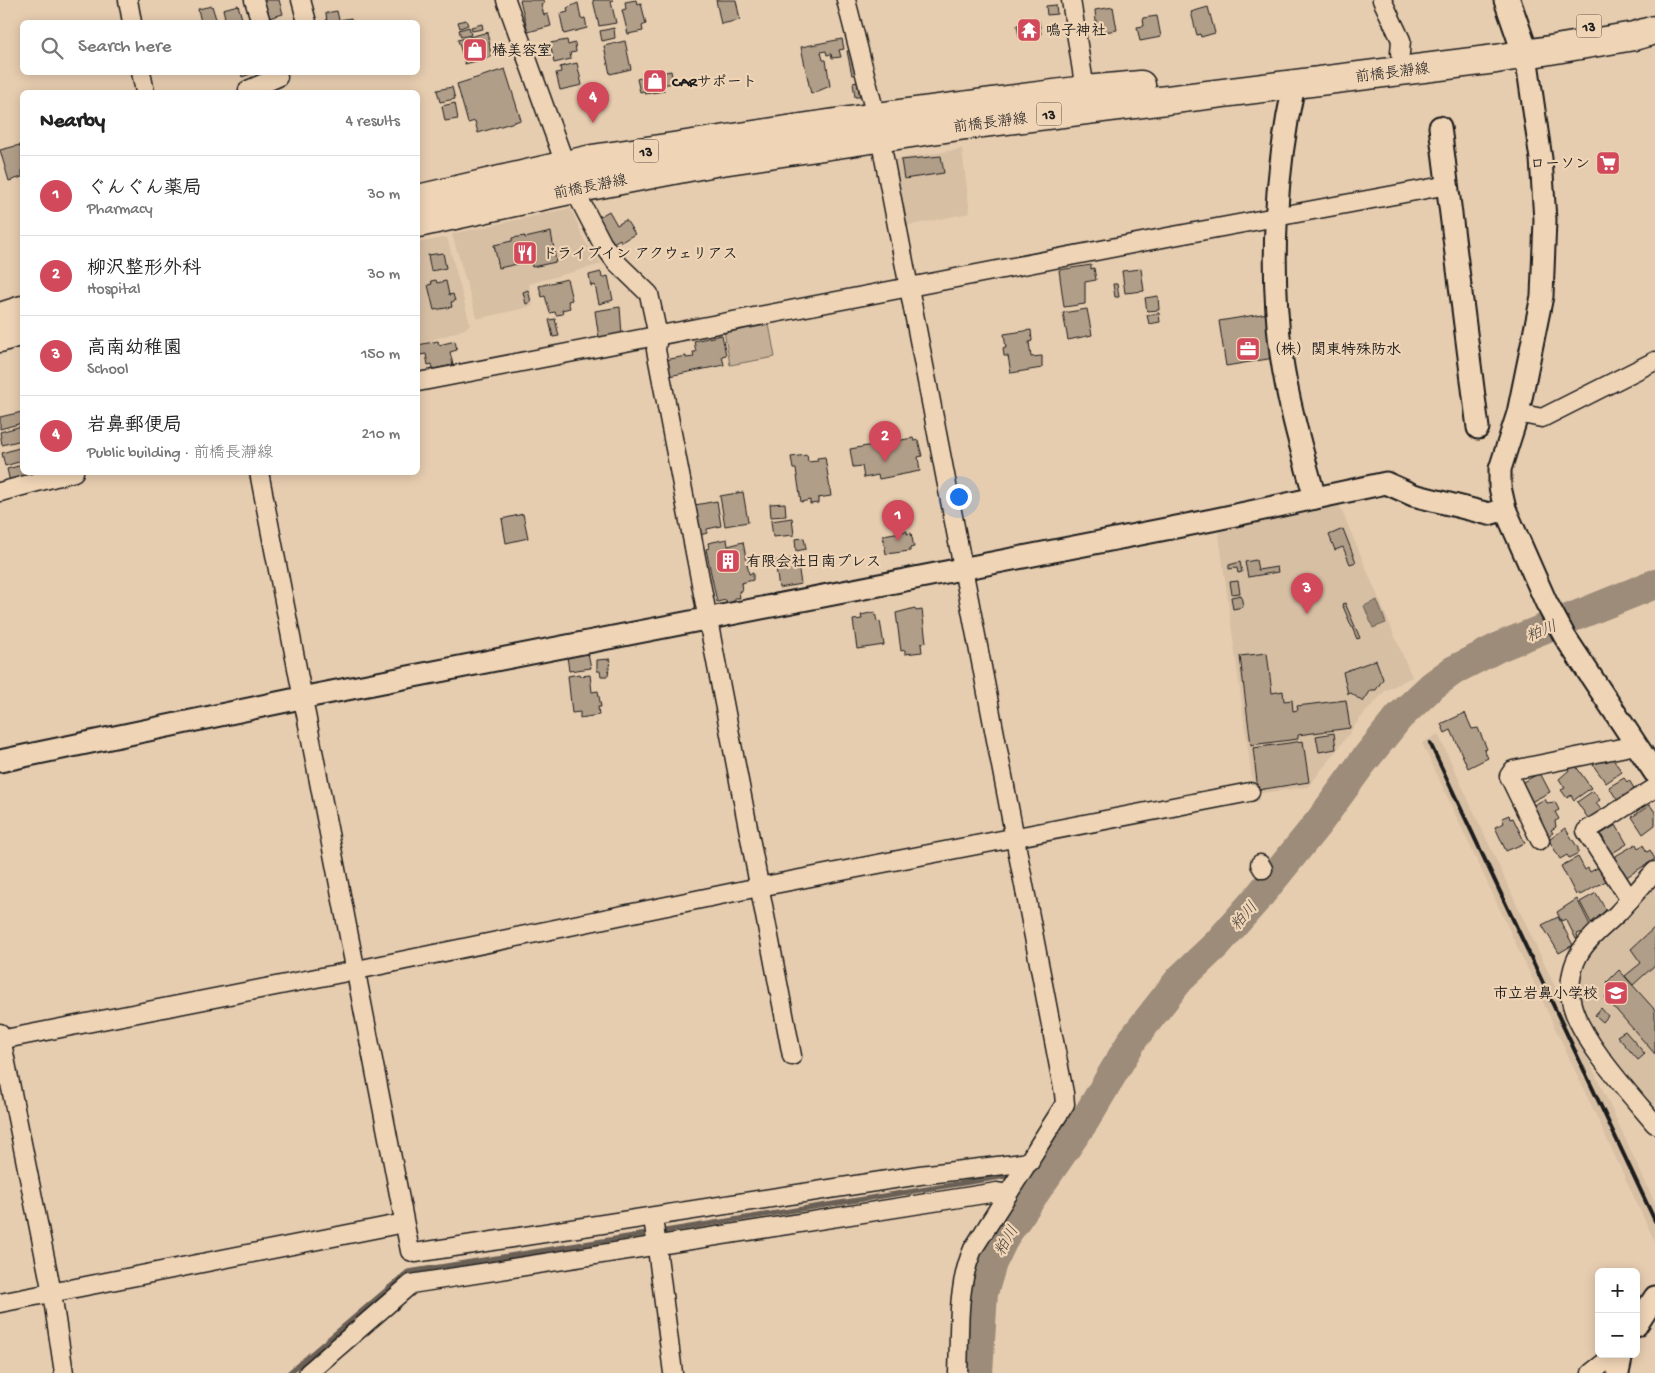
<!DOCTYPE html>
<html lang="en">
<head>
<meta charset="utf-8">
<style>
  :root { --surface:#fff; --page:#f6f6f6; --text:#222; --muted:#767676; --line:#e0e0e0; --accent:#d1495b }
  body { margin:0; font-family:"Gochi Hand","Klee One",sans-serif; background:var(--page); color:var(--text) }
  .controls { position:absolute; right:15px; bottom:15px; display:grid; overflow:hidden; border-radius:8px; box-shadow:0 2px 12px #0003 }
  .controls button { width:45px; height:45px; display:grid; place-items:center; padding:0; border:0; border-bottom:1px solid var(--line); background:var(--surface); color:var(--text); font:25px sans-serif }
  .you { position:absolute; left:958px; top:496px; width:18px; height:18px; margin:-12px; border:4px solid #fff; border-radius:50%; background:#1a73e8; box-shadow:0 0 0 8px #1a73e833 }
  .badge { display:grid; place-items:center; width:32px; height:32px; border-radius:50%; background:var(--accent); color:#fff; font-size:16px; font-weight:700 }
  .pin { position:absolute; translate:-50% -41px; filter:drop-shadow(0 1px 2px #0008) }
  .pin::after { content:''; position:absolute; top:26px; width:18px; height:15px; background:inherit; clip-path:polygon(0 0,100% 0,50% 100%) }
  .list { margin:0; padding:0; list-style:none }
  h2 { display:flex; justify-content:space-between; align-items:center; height:65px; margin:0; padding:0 20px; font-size:21px }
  h2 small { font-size:16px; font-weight:400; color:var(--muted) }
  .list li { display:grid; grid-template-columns:32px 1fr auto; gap:15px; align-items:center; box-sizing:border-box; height:80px; padding:0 20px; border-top:1px solid var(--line) }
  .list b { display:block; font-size:19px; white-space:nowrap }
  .list p { margin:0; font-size:16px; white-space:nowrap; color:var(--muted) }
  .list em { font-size:16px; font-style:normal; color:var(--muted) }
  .icon { flex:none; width:28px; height:28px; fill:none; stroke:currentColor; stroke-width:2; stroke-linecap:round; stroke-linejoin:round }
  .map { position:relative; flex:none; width:1655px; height:1373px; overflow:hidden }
  .search { position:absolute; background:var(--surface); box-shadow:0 2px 12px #0003; left:20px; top:20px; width:400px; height:55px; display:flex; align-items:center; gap:12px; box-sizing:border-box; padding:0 18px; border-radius:8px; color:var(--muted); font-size:19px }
  .panel { position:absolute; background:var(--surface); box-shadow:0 2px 12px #0003; left:20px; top:90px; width:400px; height:385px; border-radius:8px }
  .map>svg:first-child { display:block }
  .built { fill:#d7bfa4 }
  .green { fill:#c5b097; stroke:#70665a }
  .water { fill:#9c8c79; stroke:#695f54 }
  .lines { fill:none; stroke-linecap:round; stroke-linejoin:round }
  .stream { stroke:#695f54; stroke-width:5 }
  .river { stroke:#9c8c79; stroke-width:30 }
  .building { fill:#b19e89; stroke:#1c1c1c }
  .minor-casing { stroke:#1c1c1c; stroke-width:21 }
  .tertiary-casing { stroke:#1c1c1c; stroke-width:25 }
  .secondary-casing { stroke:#1c1c1c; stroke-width:29 }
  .primary-casing { stroke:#1c1c1c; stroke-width:31 }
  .minor { stroke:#efd4b6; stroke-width:18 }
  .tertiary { stroke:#efd4b6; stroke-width:21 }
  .secondary { stroke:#efd4b6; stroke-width:25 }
  .primary { stroke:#efd4b6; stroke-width:28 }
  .rail { stroke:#1c1c1c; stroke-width:4 }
  .labels { text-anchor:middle; stroke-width:4.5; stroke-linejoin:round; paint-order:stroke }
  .shield { fill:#efd4b6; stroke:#5b534a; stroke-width:1 }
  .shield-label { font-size:14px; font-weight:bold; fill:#1c1c1c }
  .poi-label { font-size:15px; font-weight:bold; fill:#1c1c1c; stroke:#efd4b6; text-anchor:start }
  .street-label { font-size:15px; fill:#1c1c1c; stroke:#efd4b6 }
  .water-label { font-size:16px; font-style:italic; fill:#49433d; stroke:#efd4b6 }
</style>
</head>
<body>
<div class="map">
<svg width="1655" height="1373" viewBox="0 0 1655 1373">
  <rect width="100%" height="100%" fill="#e7cdb0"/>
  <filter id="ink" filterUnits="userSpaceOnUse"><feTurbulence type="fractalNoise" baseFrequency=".02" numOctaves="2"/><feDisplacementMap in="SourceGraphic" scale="10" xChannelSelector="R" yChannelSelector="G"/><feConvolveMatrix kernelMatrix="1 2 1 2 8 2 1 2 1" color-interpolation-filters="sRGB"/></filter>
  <g filter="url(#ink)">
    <!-- built -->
    <g class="built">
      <polygon points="962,149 970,213 901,227 890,160"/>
      <polygon points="571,208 584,240 602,264 529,284 533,306 477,319 452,234"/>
      <polygon points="447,237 470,324 465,329 418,345 418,243"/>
      <polygon points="1339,504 1412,677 1385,691 1358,721 1335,753 1308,787 1254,794 1218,528"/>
      <polygon points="1438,734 1655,1203 1655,1242 1422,743"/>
      <polygon points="1655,878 1655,1112 1610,1056 1581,1010 1577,999 1579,972 1589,956"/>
    </g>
    <!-- green -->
    <polygon class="green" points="769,324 775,357 730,365 724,331"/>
    <!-- water -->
    <polygon class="water" points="1377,600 1386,623 1373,628 1364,606"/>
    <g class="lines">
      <!-- stream -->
      <g class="stream">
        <polyline points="1027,1173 1050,1170"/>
        <polyline points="289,1373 408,1272 1014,1175"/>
      </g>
      <!-- river -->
      <polyline class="river" points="978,1373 983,1293 992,1263 1005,1236 1085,1120 1133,1039 1180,979 1217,944 1260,895 1319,822 1362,763 1399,717 1432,686 1454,670 1501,646 1655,584"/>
    </g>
    <!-- building -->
    <g class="building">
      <polygon points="264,0 279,0 283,14 269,18"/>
      <polygon points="520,0 543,0 544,4 541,5 544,15 548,14 551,26 528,32"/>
      <polygon points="593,0 613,0 611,2 616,23 599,26"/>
      <polygon points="636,0 637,4 641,3 646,24 642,26 643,31 628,34 622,10 626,9 625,2"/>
      <polygon points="716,0 736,0 740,20 721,24"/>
      <polygon points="578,3 581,19 585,18 587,28 564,34 560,14 568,12 567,8"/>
      <polygon points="238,5 243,22 226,22 223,9"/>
      <polygon points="1056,5 1057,14 1047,15 1046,6"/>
      <polygon points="212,6 217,22 201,22 198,9"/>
      <polygon points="1113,7 1117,30 1097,33 1095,10"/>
      <polygon points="1208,7 1215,33 1201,37 1200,34 1197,35 1191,12"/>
      <polygon points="337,11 339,20 351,18 352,22 327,22 326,13"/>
      <polygon points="1157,16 1161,37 1140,41 1137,27 1144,26 1143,18"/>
      <polygon points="466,20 468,25 460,28 458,22"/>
      <polygon points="1039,21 1041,34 1031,35 1030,32 1025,32 1026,36 1019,37 1017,25 1025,24 1027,28 1026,22"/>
      <polygon points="482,24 483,29 472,31 471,27"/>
      <polygon points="469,27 471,35 461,37 459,30"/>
      <polygon points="614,28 615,38 602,41 600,31"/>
      <polygon points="488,32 491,57 465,64 458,40"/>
      <polygon points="842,39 844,49 839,50 841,57 832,58 831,54 827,55 826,51 821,52 823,60 826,60 830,86 811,94 801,47"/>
      <polygon points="567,40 568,45 575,43 576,52 570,53 571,59 554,63 550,43"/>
      <polygon points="625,41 631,69 610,74 604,46"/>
      <polygon points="852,50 857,74 852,75 847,51"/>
      <polygon points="577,63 582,85 560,90 556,73 561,72 560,67"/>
      <polygon points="505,69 521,120 478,133 475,121 468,123 457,84"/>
      <polygon points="653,70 654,74 671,71 673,83 662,85 664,91 645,94 644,91 640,92 637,79 643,77 642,73"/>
      <polygon points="241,72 257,72 242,77"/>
      <polygon points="857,82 860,97 855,97 853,83"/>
      <polygon points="452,87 455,99 440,102 437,90"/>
      <polygon points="455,103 458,119 445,121 442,106"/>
      <polygon points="20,145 22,153 22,177 9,181 0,150"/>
      <polygon points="941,156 944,173 904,179 901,160"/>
      <polygon points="609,211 617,225 626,220 635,234 621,242 620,239 613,243 594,220"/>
      <polygon points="551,232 556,262 532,267 531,261 499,268 494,245 512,241 512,238 525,236 525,238"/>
      <polygon points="443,253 446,268 431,271 428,255"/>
      <polygon points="1091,265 1091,269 1094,268 1096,280 1085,282 1085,304 1064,307 1059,270"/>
      <polygon points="1141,269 1144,291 1125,293 1122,271"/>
      <polygon points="601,272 602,278 608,276 613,300 599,304 595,285 591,286 589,275"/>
      <polygon points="567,279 572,300 568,301 570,308 562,310 563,314 556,315 555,312 550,313 545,296 542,297 539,286"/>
      <polygon points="436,280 437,283 446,281 449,295 453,294 455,301 451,302 452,307 434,310 428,285 432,284 431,281"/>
      <polygon points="1113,284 1117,284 1119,297 1115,297"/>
      <polygon points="528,290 531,302 526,304 523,292"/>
      <polygon points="1158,296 1159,310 1147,311 1145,298"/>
      <polygon points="620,307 622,335 599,338 595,311"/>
      <polygon points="1087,309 1092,335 1068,340 1063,313"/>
      <polygon points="1159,313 1160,322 1149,324 1147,315"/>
      <polygon points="1268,313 1270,325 1266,326 1274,358 1226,366 1219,321"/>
      <polygon points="555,319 559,336 553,337 549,320"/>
      <polygon points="1031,330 1032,341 1029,342 1031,357 1042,356 1042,368 1011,373 1008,356 1004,356 1003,348 1006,348 1004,334"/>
      <polygon points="722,335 726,355 722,356 724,365 669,376 665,360 686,356 686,358 694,357 693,352 696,352 694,341"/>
      <polygon points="438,341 439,345 455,341 457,350 450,352 453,365 433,369 432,364 428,365 426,354 420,355 418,345"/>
      <polygon points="22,412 22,423 0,429 0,417"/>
      <polygon points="22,426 22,440 2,445 0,432"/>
      <polygon points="913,438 914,441 918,440 922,456 918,457 920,471 879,479 878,475 864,478 862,466 853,467 850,449"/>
      <polygon points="22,447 22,461 5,466 2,453"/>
      <polygon points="807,455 808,462 818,461 817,458 825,457 831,496 818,498 818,503 810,504 810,500 801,502 796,469 793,469 791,457"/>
      <polygon points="22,465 22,472 45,472 10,482 7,469"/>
      <polygon points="743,492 748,522 725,526 720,496"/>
      <polygon points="717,501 721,526 707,529 707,533 700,535 695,505"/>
      <polygon points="785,503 786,516 771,517 770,504"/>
      <polygon points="523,514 528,538 506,543 502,519"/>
      <polygon points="792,518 794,535 773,537 771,521"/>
      <polygon points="1343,529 1356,562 1350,564 1343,547 1335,550 1329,535"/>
      <polygon points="907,531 907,534 911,533 914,547 910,548 910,551 886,554 883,535"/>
      <polygon points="804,538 806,549 796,551 795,539"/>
      <polygon points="727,539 728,546 743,542 749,574 753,573 753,580 741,583 742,591 739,591 740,598 734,598 734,603 727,605 726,600 717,602 706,549 709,548 708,543"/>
      <polygon points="797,558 801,584 779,588 775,561"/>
      <polygon points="1256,560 1258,570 1277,567 1278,572 1248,577 1245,562"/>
      <polygon points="1240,562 1242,572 1238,573 1237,568 1229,569 1229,565"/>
      <polygon points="1238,581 1240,593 1232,594 1230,582"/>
      <polygon points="1241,595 1243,607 1233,609 1231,597"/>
      <polygon points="1345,603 1360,638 1357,639 1342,604"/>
      <polygon points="915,608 916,611 922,610 926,642 921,644 922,652 905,654 905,650 901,651 896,613"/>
      <polygon points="875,612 877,622 880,621 884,645 857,649 853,620 862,619 861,615"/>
      <polygon points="588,653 591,668 569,671 567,656"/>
      <polygon points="1267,653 1272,693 1283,691 1284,701 1292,700 1293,711 1298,710 1297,706 1346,700 1350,728 1298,735 1298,739 1251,745 1240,656"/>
      <polygon points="610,659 608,676 601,676 600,671 597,671 597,660"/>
      <polygon points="1376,660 1383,679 1376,690 1371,690 1363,702 1351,693 1348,694 1343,672"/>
      <polygon points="579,674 580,676 590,675 592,692 598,691 601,707 598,707 599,715 580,718 580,712 572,713 568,676"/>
      <polygon points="1465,713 1472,729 1478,728 1487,749 1484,750 1488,758 1468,768 1451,730 1445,733 1441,724"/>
      <polygon points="1334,733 1336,749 1319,752 1316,736"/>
      <polygon points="1303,741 1309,782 1258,790 1253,748"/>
      <polygon points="1612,758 1622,772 1606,783 1593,765 1603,759 1606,762"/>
      <polygon points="1575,765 1591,788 1574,800 1571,795 1567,798 1561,790 1565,788 1559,779"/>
      <polygon points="1540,773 1550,792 1531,802 1521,783"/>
      <polygon points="1624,778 1627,782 1629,780 1638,795 1621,806 1609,787"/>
      <polygon points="1593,791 1600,800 1596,803 1605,815 1592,824 1577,802"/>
      <polygon points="1545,799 1547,803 1555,802 1559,810 1555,812 1559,819 1555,821 1556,827 1551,830 1553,833 1546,837 1530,807"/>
      <polygon points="1650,805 1655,812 1655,825 1643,834 1632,817"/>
      <polygon points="1509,815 1510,819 1513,818 1525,843 1506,851 1495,827 1504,823 1502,818"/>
      <polygon points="1616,825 1627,844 1611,854 1601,834"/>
      <polygon points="1565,828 1578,848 1578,853 1569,858 1567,855 1560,859 1549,840"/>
      <polygon points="1636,844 1638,848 1643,845 1647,852 1650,850 1655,859 1625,878 1612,858"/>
      <polygon points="1578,857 1585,870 1588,868 1590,872 1599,867 1606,881 1580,895 1579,893 1576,895 1561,866"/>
      <polygon points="1596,893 1606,910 1591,923 1580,902"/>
      <polygon points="1577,899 1592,929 1577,934 1578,938 1576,939 1566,919 1561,921 1557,912"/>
      <polygon points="1558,917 1573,945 1559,953 1542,925"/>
      <polygon points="1655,927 1655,965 1633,985 1625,976 1641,963 1631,949"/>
      <polygon points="1619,970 1655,1010 1655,1054 1605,997 1612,989 1607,982"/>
      <polygon points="1601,1008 1608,1016 1603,1022 1595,1015"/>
      <polygon points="1625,1031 1645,1054 1638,1060 1617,1036"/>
    </g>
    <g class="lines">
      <defs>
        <g id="minor">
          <polyline points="128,0 132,22"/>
          <polyline points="254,0 261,22"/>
          <polyline points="301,0 307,22"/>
          <polyline points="506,0 574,189 602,243 616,262 649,294 658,336 656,350 792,1056"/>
          <polyline points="846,0 876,117"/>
          <polyline points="1071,0 1085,90"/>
          <polyline points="1382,0 1401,40 1400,53"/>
          <polyline points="141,72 145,92"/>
          <polyline points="248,90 278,77 277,72"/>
          <path d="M880,137L1064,1093L1065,1104L973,1249C956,1288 960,1331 958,1373"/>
          <polyline points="418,382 1168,237 1448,185"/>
          <polyline points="1518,413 1542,418 1655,361"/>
          <polyline points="259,472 410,1251 415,1253 920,1175 1030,1162"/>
          <polyline points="0,492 74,472"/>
          <polyline points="1540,840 1509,776 1513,770 1636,745"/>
          <polyline points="1260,864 1263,869"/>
          <path d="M1655,871C1642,885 1630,900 1617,914C1604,926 1586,940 1578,956C1571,969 1568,990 1572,1005C1582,1042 1630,1094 1655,1124"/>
          <polyline points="1630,900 1586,831 1655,788"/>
          <polyline points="0,1033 52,1293 64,1373"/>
          <polyline points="0,1040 357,970 759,887 1250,792"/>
          <polyline points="653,1217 673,1373"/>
          <polyline points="0,1303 404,1223"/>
          <polyline points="308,1373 411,1284 997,1192 1008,1194"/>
          <polyline points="1591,1373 1610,1358 1621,1355"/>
        </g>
        <g id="tertiary">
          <polyline points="1526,55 1541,159 1545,220 1542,296 1518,413 1500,469 1500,487 1505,509 1546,602 1565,637 1655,773"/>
          <path d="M1294,85C1275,172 1270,266 1281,354C1288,403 1302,451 1315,498"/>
          <polyline points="1440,127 1478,428"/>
          <polyline points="0,761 301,698 1212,520 1386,483 1413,495 1489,514 1505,509"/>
          <polyline points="1636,1326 1655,1297"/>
          <polyline points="1618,1373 1622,1354"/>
        </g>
        <polyline id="secondary" points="1507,0 1526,55"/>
        <g id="primary">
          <polyline points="418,199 592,159 876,117 1085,90 1141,85"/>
          <polyline points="418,223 574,189 715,162 966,125 1496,59 1634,36 1655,30"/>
          <polyline points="0,317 22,310"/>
          <polyline points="0,338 22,331"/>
        </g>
      </defs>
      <!-- minor casing -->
      <use href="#minor" class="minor-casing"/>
      <!-- tertiary casing -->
      <use href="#tertiary" class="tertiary-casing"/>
      <!-- secondary casing -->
      <use href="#secondary" class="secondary-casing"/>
      <!-- primary casing -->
      <use href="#primary" class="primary-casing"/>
      <!-- minor -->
      <use href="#minor" class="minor"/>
      <!-- tertiary -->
      <use href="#tertiary" class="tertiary"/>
      <!-- secondary -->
      <use href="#secondary" class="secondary"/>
      <!-- primary -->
      <use href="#primary" class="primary"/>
      <!-- rail -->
      <polyline class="rail" points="1430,743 1655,1221"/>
    </g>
  </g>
  <!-- icons -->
  <defs>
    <symbol id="temple-square" viewBox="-11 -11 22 22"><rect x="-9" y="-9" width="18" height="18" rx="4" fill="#d1495b" stroke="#efd4b6"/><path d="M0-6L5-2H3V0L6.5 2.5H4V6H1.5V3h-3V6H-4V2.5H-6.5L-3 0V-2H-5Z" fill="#fff"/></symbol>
    <symbol id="shop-square" viewBox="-11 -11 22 22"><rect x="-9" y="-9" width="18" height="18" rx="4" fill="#d1495b" stroke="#efd4b6"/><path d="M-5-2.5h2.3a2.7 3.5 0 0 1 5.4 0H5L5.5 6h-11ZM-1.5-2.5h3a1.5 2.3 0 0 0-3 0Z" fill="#fff"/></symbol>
    <symbol id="supermarket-square" viewBox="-11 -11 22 22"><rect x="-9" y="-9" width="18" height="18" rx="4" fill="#d1495b" stroke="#efd4b6"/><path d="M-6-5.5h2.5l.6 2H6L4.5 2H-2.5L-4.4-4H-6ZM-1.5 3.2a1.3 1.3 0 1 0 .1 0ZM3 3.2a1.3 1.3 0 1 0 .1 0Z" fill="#fff"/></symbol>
    <symbol id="restaurant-square" viewBox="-11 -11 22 22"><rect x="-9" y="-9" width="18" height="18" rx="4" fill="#d1495b" stroke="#efd4b6"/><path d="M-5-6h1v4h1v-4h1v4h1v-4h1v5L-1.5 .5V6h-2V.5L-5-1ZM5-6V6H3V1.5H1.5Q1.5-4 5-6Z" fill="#fff"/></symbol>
    <symbol id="office-square" viewBox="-11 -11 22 22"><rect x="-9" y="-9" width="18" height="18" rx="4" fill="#d1495b" stroke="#efd4b6"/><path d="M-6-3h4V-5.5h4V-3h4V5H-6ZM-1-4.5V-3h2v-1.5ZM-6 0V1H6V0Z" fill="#fff"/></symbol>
    <symbol id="building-square" viewBox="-11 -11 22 22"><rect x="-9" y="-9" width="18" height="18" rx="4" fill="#d1495b" stroke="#efd4b6"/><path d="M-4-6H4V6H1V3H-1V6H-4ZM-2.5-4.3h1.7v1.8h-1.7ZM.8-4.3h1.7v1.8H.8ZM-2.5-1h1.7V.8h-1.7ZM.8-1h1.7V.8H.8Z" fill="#fff"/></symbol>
    <symbol id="school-square" viewBox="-11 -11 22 22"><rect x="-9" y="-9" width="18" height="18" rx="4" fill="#d1495b" stroke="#efd4b6"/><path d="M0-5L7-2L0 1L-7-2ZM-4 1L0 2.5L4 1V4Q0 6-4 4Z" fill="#fff"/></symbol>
  </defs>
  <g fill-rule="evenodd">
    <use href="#temple-square" x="1015" y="16" width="28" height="28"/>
    <use href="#shop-square" x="461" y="36" width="28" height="28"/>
    <use href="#shop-square" x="641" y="67" width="28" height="28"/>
    <use href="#supermarket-square" x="1594" y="149" width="28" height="28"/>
    <use href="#restaurant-square" x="511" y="239" width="28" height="28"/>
    <use href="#office-square" x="1234" y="335" width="28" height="28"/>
    <use href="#building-square" x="714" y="547" width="28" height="28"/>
    <use href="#school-square" x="1602" y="979" width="28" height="28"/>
  </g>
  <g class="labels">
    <!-- shield labels -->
    <g class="shield">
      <rect x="1576.5" y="14.5" width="25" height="23" rx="4"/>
      <rect x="1036.5" y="102.5" width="25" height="23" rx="4"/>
      <rect x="633.5" y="139.5" width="25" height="23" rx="4"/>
    </g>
    <g class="shield-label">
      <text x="1589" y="31">13</text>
      <text x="1049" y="119">13</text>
      <text x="646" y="156">13</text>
    </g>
    <!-- poi labels -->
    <g class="poi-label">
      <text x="1046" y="35">鳴子神社</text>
      <text x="492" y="55">椿美容室</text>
      <text x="672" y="86">CARサポート</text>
      <text x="1590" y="168" text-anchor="end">ローソン</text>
      <text x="542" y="258">ドライブイン アクウェリアス</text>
      <text x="1266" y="354">（株）関東特殊防水</text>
      <text x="746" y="566">有限会社日南プレス</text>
      <text x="1598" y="998" text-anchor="end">市立岩鼻小学校</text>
    </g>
    <!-- street labels -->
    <g class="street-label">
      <text transform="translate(1392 72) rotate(-7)" y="5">前橋長瀞線</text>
      <text transform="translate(990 122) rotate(-7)" y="5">前橋長瀞線</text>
      <text transform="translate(590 186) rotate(-11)" y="5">前橋長瀞線</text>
    </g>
    <!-- water labels -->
    <g class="water-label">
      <text transform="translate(1541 630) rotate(-22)" y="6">粕川</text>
      <text transform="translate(1243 915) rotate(-49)" y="6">粕川</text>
      <text transform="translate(1005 1240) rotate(-60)" y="6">粕川</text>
    </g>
  </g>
</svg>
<div class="controls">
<button>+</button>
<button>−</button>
</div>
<div class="you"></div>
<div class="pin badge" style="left:898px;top:541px">1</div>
<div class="pin badge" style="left:885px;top:462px">2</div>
<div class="pin badge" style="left:1307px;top:614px">3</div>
<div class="pin badge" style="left:593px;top:123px">4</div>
<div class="search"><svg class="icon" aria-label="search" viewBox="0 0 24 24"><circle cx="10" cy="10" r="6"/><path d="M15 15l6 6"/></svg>Search here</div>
<section class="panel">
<h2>Nearby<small>4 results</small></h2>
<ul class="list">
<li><span class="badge">1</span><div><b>ぐんぐん薬局</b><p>Pharmacy</p></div><em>30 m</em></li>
<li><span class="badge">2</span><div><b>柳沢整形外科</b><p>Hospital</p></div><em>30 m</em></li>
<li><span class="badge">3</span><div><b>高南幼稚園</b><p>School</p></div><em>150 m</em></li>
<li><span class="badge">4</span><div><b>岩鼻郵便局</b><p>Public building · 前橋長瀞線</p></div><em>210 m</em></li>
</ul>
</section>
</div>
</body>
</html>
